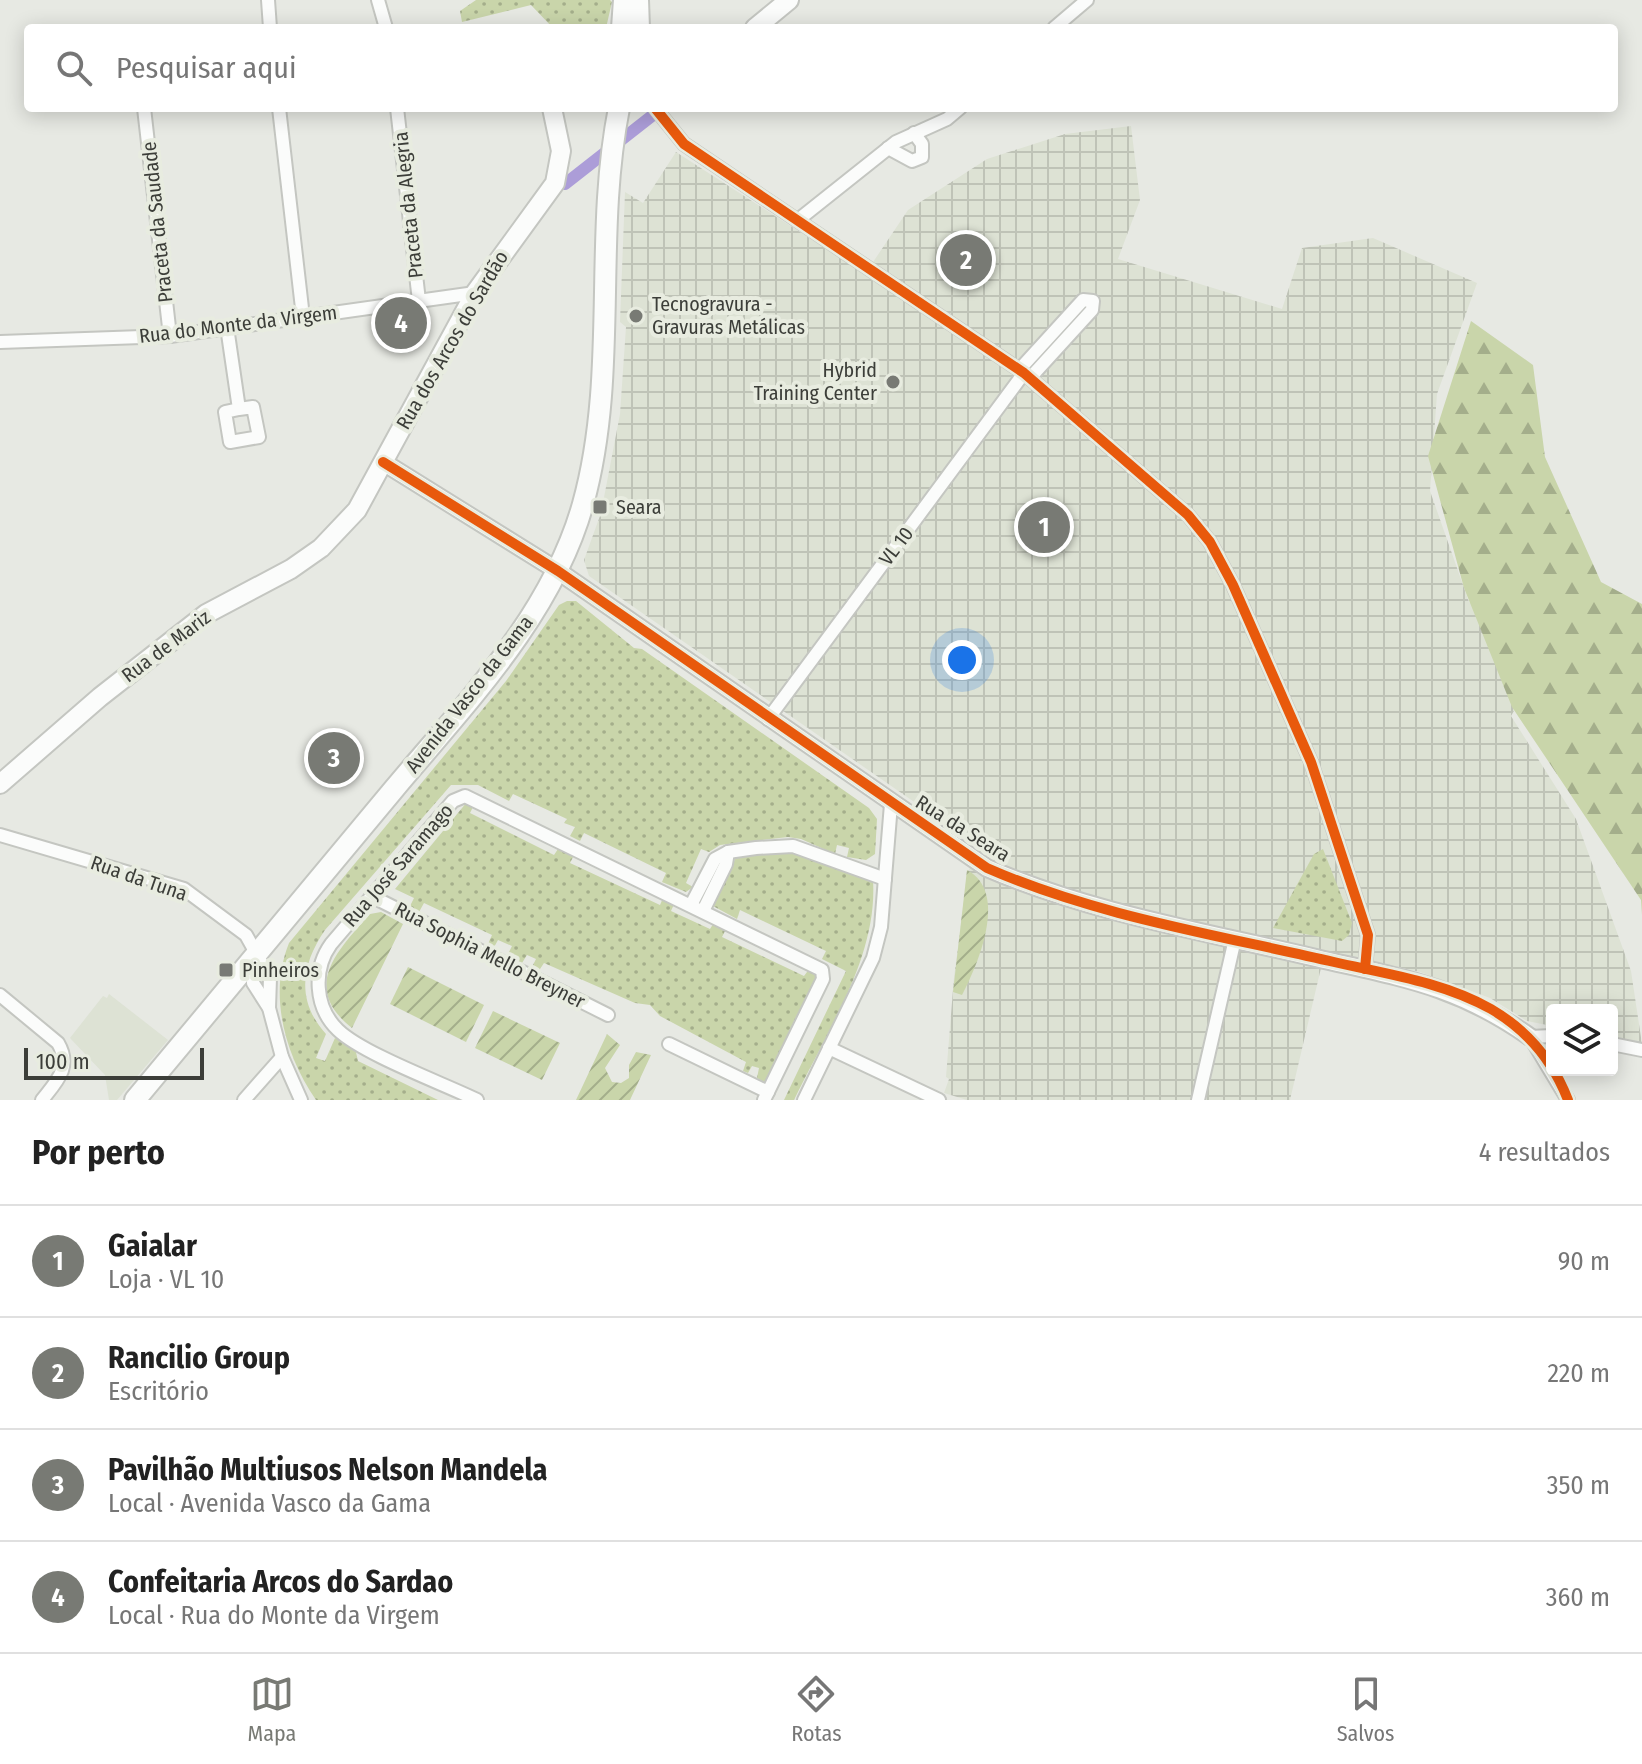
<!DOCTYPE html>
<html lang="pt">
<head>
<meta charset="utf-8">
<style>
  :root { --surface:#fff; --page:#f2f2f2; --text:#222; --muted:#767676; --line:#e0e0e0; --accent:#787a74 }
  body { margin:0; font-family:"Fira Sans Condensed",sans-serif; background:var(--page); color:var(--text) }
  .controls { position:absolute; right:24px; bottom:24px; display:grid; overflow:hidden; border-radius:8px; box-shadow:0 4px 20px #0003 }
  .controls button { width:72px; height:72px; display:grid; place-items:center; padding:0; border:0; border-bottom:2px solid var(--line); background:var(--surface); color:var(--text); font:40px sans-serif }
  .scale { position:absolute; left:24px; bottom:20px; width:180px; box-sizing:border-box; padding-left:8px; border:4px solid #3c3e39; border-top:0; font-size:22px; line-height:28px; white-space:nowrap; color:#3c3e39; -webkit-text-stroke:6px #e8ece0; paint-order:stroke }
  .you { position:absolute; left:962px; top:660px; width:28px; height:28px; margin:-20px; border:6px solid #fff; border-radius:50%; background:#1a73e8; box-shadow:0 0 0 12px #1a73e833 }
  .badge { display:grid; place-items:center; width:52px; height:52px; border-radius:50%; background:var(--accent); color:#fff; font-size:26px; font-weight:700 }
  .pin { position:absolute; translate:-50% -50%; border:4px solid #fff; box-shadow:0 2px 8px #0006 }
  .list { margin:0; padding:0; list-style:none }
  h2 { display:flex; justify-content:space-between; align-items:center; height:104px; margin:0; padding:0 32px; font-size:34px }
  h2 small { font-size:26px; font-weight:400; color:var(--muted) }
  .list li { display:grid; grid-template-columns:52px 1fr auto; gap:24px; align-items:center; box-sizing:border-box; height:112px; padding:0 32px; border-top:2px solid var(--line) }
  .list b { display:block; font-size:30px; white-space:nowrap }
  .list p { margin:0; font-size:26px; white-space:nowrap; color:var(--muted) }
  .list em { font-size:26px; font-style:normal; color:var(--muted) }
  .icon { flex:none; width:44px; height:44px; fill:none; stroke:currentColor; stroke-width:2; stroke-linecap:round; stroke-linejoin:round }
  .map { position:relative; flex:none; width:1642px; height:1100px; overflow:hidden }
  .search { position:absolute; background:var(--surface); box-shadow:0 4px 20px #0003; left:24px; right:24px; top:24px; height:88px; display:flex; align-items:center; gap:20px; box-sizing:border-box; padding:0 28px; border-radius:8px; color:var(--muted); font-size:30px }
  .sheet { height:552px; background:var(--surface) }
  nav { display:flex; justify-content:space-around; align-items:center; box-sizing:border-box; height:112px; border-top:2px solid var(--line); background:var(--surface); font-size:22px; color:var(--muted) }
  nav a { display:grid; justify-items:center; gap:4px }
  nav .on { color:var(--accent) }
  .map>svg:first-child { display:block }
  .built { fill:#dde2d4 }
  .industrial { fill:url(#industrial-grid) }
  .grass { fill:url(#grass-dots) }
  .forest { fill:url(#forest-firs) }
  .garden { fill:url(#garden-furrows) }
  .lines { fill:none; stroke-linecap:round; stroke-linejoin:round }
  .canal { stroke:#ac9dd8; stroke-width:12 }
  .minor-casing { stroke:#c4c6c1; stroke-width:16 }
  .tertiary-casing { stroke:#c4c6c1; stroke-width:20 }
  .secondary-casing { stroke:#c4c6c1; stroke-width:22 }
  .primary-casing { stroke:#c4c6c1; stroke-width:24 }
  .minor { stroke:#fbfcfb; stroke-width:12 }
  .tertiary { stroke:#fbfcfb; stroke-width:16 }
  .secondary { stroke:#fbfcfb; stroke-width:18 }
  .primary { stroke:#fbfcfb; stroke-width:20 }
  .cycleway-casing { stroke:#e8ece0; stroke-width:15 }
  .cycleway { stroke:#e8590c; stroke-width:10 }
  .poi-dot { fill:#787a74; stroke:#e8ece0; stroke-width:3 }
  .labels { text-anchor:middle; stroke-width:8; stroke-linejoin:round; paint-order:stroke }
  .street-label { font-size:20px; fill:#3c3e39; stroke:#e8ece0 }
  .poi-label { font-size:20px; fill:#3c3e39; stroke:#e8ece0; text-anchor:start }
</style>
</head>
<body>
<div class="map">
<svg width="1642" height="1100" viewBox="0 0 1642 1100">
  <defs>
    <pattern id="industrial-grid" width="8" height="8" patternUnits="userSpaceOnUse" patternTransform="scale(2)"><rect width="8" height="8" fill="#dde2d4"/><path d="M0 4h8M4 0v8" fill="none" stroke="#bfc3b7"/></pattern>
    <pattern id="grass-dots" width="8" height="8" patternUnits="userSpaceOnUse" patternTransform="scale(2)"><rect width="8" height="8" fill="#c9d5aa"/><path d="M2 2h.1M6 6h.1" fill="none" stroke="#a4ae8b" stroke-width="1.8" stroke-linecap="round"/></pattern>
    <pattern id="forest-firs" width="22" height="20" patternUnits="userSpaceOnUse" patternTransform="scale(2)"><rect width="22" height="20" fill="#c9d5aa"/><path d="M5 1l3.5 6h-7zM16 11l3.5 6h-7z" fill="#a4ae8b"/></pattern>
    <pattern id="garden-furrows" width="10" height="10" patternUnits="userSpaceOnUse" patternTransform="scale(2)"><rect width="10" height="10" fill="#c9d5aa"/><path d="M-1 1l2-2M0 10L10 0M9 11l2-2" fill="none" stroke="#a4ae8b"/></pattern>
  </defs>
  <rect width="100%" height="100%" fill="#e7e9e3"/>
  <!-- built -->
  <polygon class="built" points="109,994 168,1040 117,1100 109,1100 105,1075 70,1038 103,996 107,998"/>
  <!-- industrial -->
  <polygon class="industrial" points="1131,126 1140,200 1118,259 1282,309 1302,248 1373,238 1477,283 1437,394 1430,491 1469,602 1535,640 1540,666 1511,716 1576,819 1631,971 1642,1044 1612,1038 1612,1010 1552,1010 1552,1026 1527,1021 1490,998 1420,972 1325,951 1290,1100 967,1100 944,1093 949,1079 946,1077 954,977 968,872 979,847 589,576 584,560 601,513 620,414 626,327 620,322 625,192 643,203 676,152 865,274 908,210 987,159 1065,134"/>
  <!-- grass -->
  <g class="grass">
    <polygon points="476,0 610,0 612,2 606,28 553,28 531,5 462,22 460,11"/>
    <path d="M567,601H576L634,648L642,649L869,808L877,819L875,854L866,860L847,857L849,848L837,845L835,854L801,839L788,837L720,845L709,852L701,849L686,883L693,887L686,892L662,882L666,873L584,833L580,841L570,836L575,827L564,823L567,819L513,794L509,801L478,785H451L325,930C301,965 296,1001 326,1034L316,1058L325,1061L335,1038L355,1048L358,1061L438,1100H316C285,1055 268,995 289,943L506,681L559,605Z"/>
    <polygon points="467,802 474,805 470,813 554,855 560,846 575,853 570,863 660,905 664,896 675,902 671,911 710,929 715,921 727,927 722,937 804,976 810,968 821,973 768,1079 764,1082 757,1078 759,1068 752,1066 748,1073 743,1071 746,1062 660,1016 650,1005 635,1003 544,963 538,972 531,969 536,959 527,955 522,963 507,956 512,946 498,940 493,949 487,946 492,935 424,903 419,912 409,908 414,898 395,889"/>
    <path d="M794,849L873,880C878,957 826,1033 794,1100H784L846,971L822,959L826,951L740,910L737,919L713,906L737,855Z"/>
    <polygon points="1323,849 1352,923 1349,935 1342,941 1273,928 1314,854"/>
  </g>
  <!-- forest -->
  <polygon class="forest" points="1471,321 1533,365 1545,457 1601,582 1642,604 1642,915 1641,900 1512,707 1464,588 1428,456"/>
  <!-- garden -->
  <g class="garden">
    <path d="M967,870C1009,892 978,964 962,995L953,992Z"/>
    <path d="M381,912L403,924L352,1028C300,987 338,950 370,914Z"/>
    <polygon points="408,967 484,1005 466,1042 390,1004"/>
    <polygon points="493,1011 560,1043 542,1080 475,1048"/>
    <polygon points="607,1034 620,1045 605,1068 612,1082 621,1083 629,1078 629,1065 636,1052 651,1055 630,1100 576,1100"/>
  </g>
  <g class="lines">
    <!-- canal -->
    <polyline class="canal" points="565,184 662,108"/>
    <defs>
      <g id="minor">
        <polyline points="268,0 270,28"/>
        <polyline points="378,0 386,28"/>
        <polyline points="1054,28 1087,0"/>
        <polyline points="144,108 170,336"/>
        <polyline points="279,108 303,317"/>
        <polyline points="397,108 419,301"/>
        <polyline points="655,108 684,144 1024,373 1188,515 1210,542 1233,585 1311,762 1368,935 1365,969"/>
        <polyline points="888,148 912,161 922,157 922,144 914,133"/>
        <polyline points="798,220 896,142 947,119 960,108"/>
        <polyline points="227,327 239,409 225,412 230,442 259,437 253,407 239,409"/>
        <polyline points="0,342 170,336 475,293"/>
        <polyline points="1019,370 1083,300 1093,301 1092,310 1030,378"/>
        <polyline points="768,719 1024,373"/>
        <polyline points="0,835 184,889 246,935 270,978 269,1008"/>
        <polyline points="371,896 608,1015"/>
        <polyline points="691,905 715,859 728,852 756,848 793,846 885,879"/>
        <polyline points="703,911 726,864 728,852"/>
        <polyline points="254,961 253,983 269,1008 282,1057 301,1100"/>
        <path d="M0,995L58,1043C72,1067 57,1081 42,1100"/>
        <polyline points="1552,1036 1530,1037 1568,1100"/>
        <polyline points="669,1044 768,1092"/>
        <polyline points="1612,1044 1642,1050"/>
        <polyline points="829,1048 939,1100"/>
        <polyline points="244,1100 282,1057"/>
        <path d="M477,1100C442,1083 363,1054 338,1030C314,1007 313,969 331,944L453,801L465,796L822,970L823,979L764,1100"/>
        <polyline points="804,1100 873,958 881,927 891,804"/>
        <polyline points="1198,1100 1235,939"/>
      </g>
      <path id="tertiary" d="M383,462L558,571L987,868C1091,913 1206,932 1316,958C1402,978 1456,985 1530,1037"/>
      <g id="secondary">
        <polyline points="755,28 789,0"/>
        <polyline points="0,784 100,697 206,614 291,569 321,548 357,510 475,293 555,183 561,151 552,108"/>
      </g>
      <g id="primary">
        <polyline points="638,0 639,28"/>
        <polyline points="622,28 624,0"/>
        <path d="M135,1100C221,996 308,893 394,789C466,703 552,615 583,504C619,374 593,239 619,108"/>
      </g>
    </defs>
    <!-- minor casing -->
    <use href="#minor" class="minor-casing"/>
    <!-- tertiary casing -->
    <use href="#tertiary" class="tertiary-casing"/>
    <!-- secondary casing -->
    <use href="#secondary" class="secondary-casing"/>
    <!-- primary casing -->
    <use href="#primary" class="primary-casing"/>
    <!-- minor -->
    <use href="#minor" class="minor"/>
    <!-- tertiary -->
    <use href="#tertiary" class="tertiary"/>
    <!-- secondary -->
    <use href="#secondary" class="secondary"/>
    <!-- primary -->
    <use href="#primary" class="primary"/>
    <defs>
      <g id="cycleway">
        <polyline points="655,108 684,144 1024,373 1188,515 1210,542 1233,585 1311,762 1368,935 1365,969"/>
        <path d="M383,462L558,571L987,868C1096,916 1218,935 1334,962C1387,974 1443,982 1491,1009C1527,1030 1553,1061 1568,1100"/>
      </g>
    </defs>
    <!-- cycleway casing -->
    <use href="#cycleway" class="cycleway-casing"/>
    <!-- cycleway -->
    <use href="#cycleway" class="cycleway"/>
  </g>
  <!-- markers -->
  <g class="poi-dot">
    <circle cx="636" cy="316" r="8"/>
    <circle cx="893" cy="382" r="8"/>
    <rect x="592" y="499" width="16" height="16" rx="4"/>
    <rect x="218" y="962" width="16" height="16" rx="4"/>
  </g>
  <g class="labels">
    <!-- street labels -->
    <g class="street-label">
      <text transform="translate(408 205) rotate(-96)" y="7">Praceta da Alegria</text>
      <text transform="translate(157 222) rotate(-96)" y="7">Praceta da Saudade</text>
      <text transform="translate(238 324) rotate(-7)" y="7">Rua do Monte da Virgem</text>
      <text transform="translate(452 340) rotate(-60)" y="7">Rua dos Arcos do Sardão</text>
      <text transform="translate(896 546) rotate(-53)" y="7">VL 10</text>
      <text transform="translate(166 646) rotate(-37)" y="7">Rua de Mariz</text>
      <text transform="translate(469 694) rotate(-52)" y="7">Avenida Vasco da Gama</text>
      <text transform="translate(963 828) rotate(32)" y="7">Rua da Seara</text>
      <text transform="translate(398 865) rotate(-49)" y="7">Rua José Saramago</text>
      <text transform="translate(139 878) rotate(19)" y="7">Rua da Tuna</text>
      <text transform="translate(490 955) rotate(27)" y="7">Rua Sophia Mello Breyner</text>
    </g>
    <!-- poi labels -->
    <g class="poi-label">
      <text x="652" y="311">Tecnogravura -<tspan x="652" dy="23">Gravuras Metálicas</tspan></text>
      <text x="877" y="377" text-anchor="end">Hybrid<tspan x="877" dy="23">Training Center</tspan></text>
      <text x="616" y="514">Seara</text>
      <text x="242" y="977">Pinheiros</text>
    </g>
  </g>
</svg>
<div class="controls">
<button><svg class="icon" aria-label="layers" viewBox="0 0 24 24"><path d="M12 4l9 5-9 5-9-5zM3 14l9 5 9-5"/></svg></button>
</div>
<div class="scale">100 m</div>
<div class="you"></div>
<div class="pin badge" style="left:1044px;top:527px">1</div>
<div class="pin badge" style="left:966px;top:260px">2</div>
<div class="pin badge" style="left:334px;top:758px">3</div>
<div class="pin badge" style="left:401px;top:323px">4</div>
<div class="search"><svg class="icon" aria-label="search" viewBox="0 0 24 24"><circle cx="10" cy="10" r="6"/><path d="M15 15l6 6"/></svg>Pesquisar aqui</div>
</div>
<section class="sheet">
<h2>Por perto<small>4 resultados</small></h2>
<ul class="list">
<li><span class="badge">1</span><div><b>Gaialar</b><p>Loja · VL 10</p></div><em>90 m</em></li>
<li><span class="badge">2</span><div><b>Rancilio Group</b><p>Escritório</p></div><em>220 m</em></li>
<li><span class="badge">3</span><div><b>Pavilhão Multiusos Nelson Mandela</b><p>Local · Avenida Vasco da Gama</p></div><em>350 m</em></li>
<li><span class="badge">4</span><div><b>Confeitaria Arcos do Sardao</b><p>Local · Rua do Monte da Virgem</p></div><em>360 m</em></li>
</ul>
</section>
<nav>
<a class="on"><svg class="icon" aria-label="map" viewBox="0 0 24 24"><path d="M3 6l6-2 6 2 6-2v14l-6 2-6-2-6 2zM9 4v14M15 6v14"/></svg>Mapa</a>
<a><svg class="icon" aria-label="directions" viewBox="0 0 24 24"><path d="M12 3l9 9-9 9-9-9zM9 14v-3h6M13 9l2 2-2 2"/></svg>Rotas</a>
<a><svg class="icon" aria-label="saved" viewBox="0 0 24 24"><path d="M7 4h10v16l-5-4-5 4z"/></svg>Salvos</a>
</nav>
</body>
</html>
